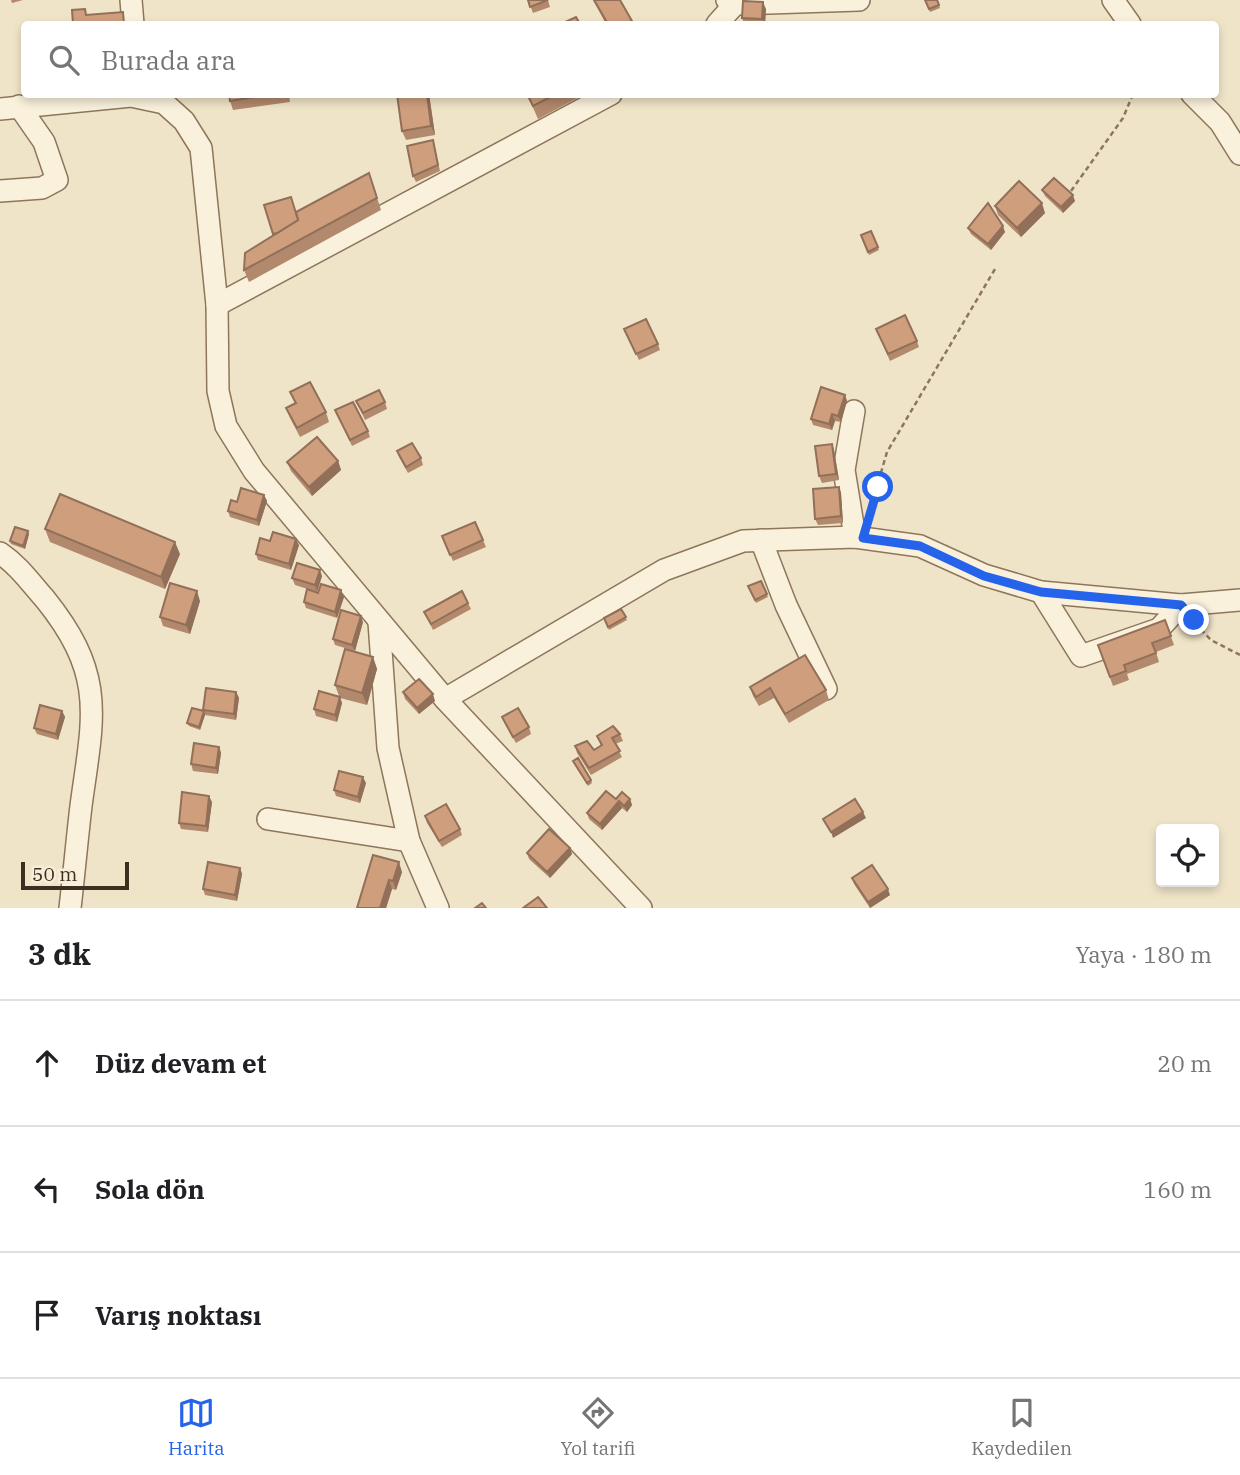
<!DOCTYPE html>
<html lang="tr">
<head>
<meta charset="utf-8">
<style>
  :root { --surface:#fff; --page:#f6f6f6; --text:#202124; --muted:#757577; --line:#e0e0e0; --accent:#2563eb }
  body { margin:0; font-family:"IBM Plex Serif",serif; background:var(--page); color:var(--text) }
  .controls { position:absolute; right:21px; bottom:21px; display:grid; overflow:hidden; border-radius:7px; box-shadow:0 4px 10px #0003 }
  .controls button { width:63px; height:63px; display:grid; place-items:center; padding:0; border:0; border-bottom:2px solid var(--line); background:var(--surface); color:var(--text); font:35px sans-serif }
  .scale { position:absolute; left:21px; bottom:18px; width:108px; box-sizing:border-box; padding-left:7px; border:4px solid #3d2e20; border-top:0; font-size:19px; line-height:24px; white-space:nowrap; color:#3d2e20; -webkit-text-stroke:5px #f7eed8; paint-order:stroke }
  .stop { position:absolute; width:21px; height:21px; margin:-16px; border:5px solid #2563eb; border-radius:50%; background:#fff }
  .stop.end { background:#2563eb; border-color:#fff; box-shadow:0 2px 7px #0008 }
  .list { margin:0; padding:0; list-style:none }
  h2 { display:flex; justify-content:space-between; align-items:center; height:91px; margin:0; padding:0 28px; font-size:30px }
  h2 small { font-size:23px; font-weight:400; color:var(--muted) }
  .list li { display:grid; grid-template-columns:46px 1fr auto; gap:21px; align-items:center; box-sizing:border-box; height:126px; padding:0 28px; border-top:2px solid var(--line) }
  .list b { display:block; font-size:26px; white-space:nowrap }
  .list em { font-size:23px; font-style:normal; color:var(--muted) }
  .icon { flex:none; width:38px; height:38px; fill:none; stroke:currentColor; stroke-width:2; stroke-linecap:round; stroke-linejoin:round }
  .map { position:relative; flex:none; width:1240px; height:908px; overflow:hidden }
  .search { position:absolute; background:var(--surface); box-shadow:0 4px 10px #0003; left:21px; right:21px; top:21px; height:77px; display:flex; align-items:center; gap:18px; box-sizing:border-box; padding:0 24px; border-radius:7px; color:var(--muted); font-size:26px }
  .sheet { height:469px; background:var(--surface) }
  nav { display:flex; justify-content:space-around; align-items:center; box-sizing:border-box; height:98px; border-top:2px solid var(--line); background:var(--surface); font-size:19px; color:var(--muted) }
  nav a { display:grid; justify-items:center; gap:4px }
  nav .on { color:var(--accent) }
  .map>svg:first-child { display:block }
  .lines { fill:none; stroke-linecap:round; stroke-linejoin:round }
  .minor-casing { stroke:#8d765c; stroke-width:24 }
  .path { stroke:#8d765c; stroke-width:2.5; stroke-dasharray:5 3.5; stroke-linecap:butt }
  .minor { stroke:#faf1dc; stroke-width:21 }
  .wall { fill:#b2896c }
  .shaded-wall { fill:#916f58 }
  .building { fill:#cf9f7d; stroke:#916f58; stroke-width:2 }
  .route { stroke:#2563eb; stroke-width:9 }
</style>
</head>
<body>
<div class="map">
<svg width="1240" height="908" viewBox="0 0 1240 908">
  <rect width="100%" height="100%" fill="#f0e4c8"/>
  <g class="lines">
    <defs>
      <g id="minor">
        <polyline points="131,0 133,24"/>
        <polyline points="727,0 735,4 859,0"/>
        <polyline points="1113,0 1130,24"/>
        <polyline points="717,24 735,4"/>
        <polyline points="1192,94 1220,122 1240,154"/>
        <polyline points="0,109 131,96 164,103 184,121 201,148 217,305 218,391 226,426 254,471 445,699 641,908"/>
        <polyline points="0,191 42,188 57,180 44,142 19,106"/>
        <polyline points="217,305 611,94"/>
        <polyline points="854,411 844,470 855,537"/>
        <polyline points="761,540 786,605 826,689"/>
        <path d="M0,553C18,565 30,582 45,599C107,676 93,717 81,806C77,840 74,874 70,908"/>
        <polyline points="1041,592 1081,656 1159,629 1181,605"/>
        <polyline points="379,622 388,748 409,841 438,908"/>
        <polyline points="445,699 664,570 743,541 855,537 920,546 984,575 1041,592 1181,605 1240,600"/>
        <polyline points="268,819 409,841"/>
      </g>
    </defs>
    <!-- minor casing -->
    <use href="#minor" class="minor-casing"/>
    <!-- path -->
    <g class="path">
      <polyline points="1071,191 1123,118 1133,94"/>
      <polyline points="869,514 887,452 995,269"/>
      <polyline points="1195,623 1211,640 1240,655"/>
    </g>
    <!-- minor -->
    <use href="#minor" class="minor"/>
  </g>
  <!-- wall -->
  <g class="wall">
    <polygon points="11,0 23,0 12,3"/>
    <polygon points="528,0 548,0 550,7 533,13"/>
    <polygon points="593,0 620,0 633,24 606,24"/>
    <polygon points="925,0 937,0 940,8 930,12"/>
    <polygon points="766,9 765,24 744,24 742,18"/>
    <polygon points="229,94 289,94 290,102 233,110 230,101"/>
    <polygon points="429,94 435,135 406,140 402,131"/>
    <polygon points="527,94 585,94 538,119"/>
    <polygon points="433,140 440,171 416,182 413,176"/>
    <polygon points="369,173 381,210 249,282 244,270 273,235 264,205 296,212"/>
    <polygon points="1042,190 1075,201 1063,213 1045,196"/>
    <polygon points="995,206 1045,213 1021,237 998,215"/>
    <polygon points="968,228 1005,232 991,250 971,234"/>
    <polygon points="871,231 879,250 869,255 861,235"/>
    <polygon points="624,329 658,344 660,350 639,360"/>
    <polygon points="876,329 917,341 919,347 890,361"/>
    <polygon points="290,392 326,412 329,422 300,437 290,418 286,408 295,404"/>
    <polygon points="845,395 847,401 841,422 835,421 832,430 813,425 811,419"/>
    <polygon points="356,401 385,402 387,409 365,420"/>
    <polygon points="335,410 368,431 370,437 352,446"/>
    <polygon points="832,444 834,450 839,480 822,483 819,476"/>
    <polygon points="397,451 421,458 423,465 408,473 399,457"/>
    <polygon points="338,461 341,470 312,496 291,471 287,462"/>
    <polygon points="839,487 841,493 843,523 818,525 815,519"/>
    <polygon points="264,495 267,501 259,526 230,517 228,511"/>
    <polygon points="475,522 486,547 453,561 442,536"/>
    <polygon points="45,529 180,554 165,589 50,542"/>
    <polygon points="29,534 25,549 11,544 10,541"/>
    <polygon points="270,541 299,545 291,570 258,560 256,554"/>
    <polygon points="322,576 317,592 295,585 292,578"/>
    <polygon points="761,581 768,597 756,603 748,586"/>
    <polygon points="318,593 344,597 337,618 306,608 304,602"/>
    <polygon points="200,601 190,634 163,626 160,617"/>
    <polygon points="468,603 471,609 433,630 424,612"/>
    <polygon points="621,609 627,620 609,630 604,618"/>
    <polygon points="1165,620 1174,645 1156,652 1159,662 1127,674 1129,680 1113,686 1098,645"/>
    <polygon points="363,622 355,651 335,645 333,639"/>
    <polygon points="373,657 377,669 367,705 340,698 342,703 337,722 316,716 314,709 339,696 335,685"/>
    <polygon points="750,687 826,690 829,700 789,723 774,698 759,706 753,696"/>
    <polygon points="236,692 239,698 236,720 205,715 200,730 189,726 187,723 204,711 203,710"/>
    <polygon points="403,692 435,701 419,714 405,699"/>
    <polygon points="62,711 65,717 58,740 37,734 34,728"/>
    <polygon points="502,717 529,727 531,734 516,743 505,724"/>
    <polygon points="620,734 623,741 615,744 622,757 591,775 577,753 575,746 594,750 601,746 597,736"/>
    <polygon points="219,747 221,753 218,774 193,771 191,764"/>
    <polygon points="573,761 591,780 592,783 588,786"/>
    <polygon points="366,783 360,803 336,796 334,790"/>
    <polygon points="630,799 632,805 627,812 622,808 602,830 589,819 587,813"/>
    <polygon points="212,802 208,832 181,829 179,823"/>
    <polygon points="425,816 460,829 462,835 442,847 427,823"/>
    <polygon points="570,848 572,854 550,878 529,859 527,853"/>
    <polygon points="373,855 402,872 396,890 392,889 386,908 357,908"/>
    <polygon points="240,868 242,874 237,901 205,895 203,889"/>
    <polygon points="852,878 890,895 870,908 854,884"/>
  </g>
  <!-- shaded-wall -->
  <g class="shaded-wall">
    <polygon points="763,2 766,9 765,24 762,19"/>
    <polygon points="427,94 429,94 435,135 431,126"/>
    <polygon points="1073,195 1075,201 1063,213 1061,207"/>
    <polygon points="1042,203 1045,213 1021,237 1017,228"/>
    <polygon points="1003,226 1005,232 991,250 988,244"/>
    <polygon points="845,395 847,401 841,422 838,416"/>
    <polygon points="832,414 835,421 832,430 829,424"/>
    <polygon points="832,444 834,450 839,480 836,474"/>
    <polygon points="338,461 341,470 312,496 309,487"/>
    <polygon points="839,487 841,493 843,523 841,516"/>
    <polygon points="264,495 267,501 259,526 257,520"/>
    <polygon points="28,531 29,534 25,549 23,546"/>
    <polygon points="296,539 299,545 291,570 289,564"/>
    <polygon points="175,542 180,554 165,589 161,577"/>
    <polygon points="320,570 322,576 317,592 315,585"/>
    <polygon points="341,590 344,597 337,618 335,612"/>
    <polygon points="197,591 200,601 190,634 186,625"/>
    <polygon points="361,616 363,622 355,651 352,645"/>
    <polygon points="373,657 377,669 367,705 362,693"/>
    <polygon points="236,692 239,698 236,720 234,714"/>
    <polygon points="433,694 435,701 419,714 417,708"/>
    <polygon points="340,697 342,703 337,722 335,715"/>
    <polygon points="62,711 65,717 58,740 56,734"/>
    <polygon points="204,712 205,715 200,730 199,727"/>
    <polygon points="219,747 221,753 218,774 216,768"/>
    <polygon points="363,777 366,783 360,803 358,797"/>
    <polygon points="209,796 212,802 208,832 206,826"/>
    <polygon points="630,799 632,805 627,812 624,806"/>
    <polygon points="619,801 622,808 602,830 600,824"/>
    <polygon points="863,812 866,818 833,838 831,832"/>
    <polygon points="570,848 572,854 550,878 547,872"/>
    <polygon points="399,862 402,872 396,890 393,881"/>
    <polygon points="240,868 242,874 237,901 235,895"/>
    <polygon points="389,880 392,889 386,908 380,908"/>
    <polygon points="888,889 890,895 870,908 868,902"/>
  </g>
  <!-- building -->
  <g class="building">
    <polygon points="528,0 548,0 530,7"/>
    <polygon points="594,0 620,0 632,21 625,24 608,24"/>
    <polygon points="925,0 937,0 939,5 929,9"/>
    <polygon points="743,1 763,2 762,19 742,18"/>
    <polygon points="85,9 86,15 123,12 124,24 73,24 72,10"/>
    <polygon points="576,17 580,24 561,24"/>
    <polygon points="229,94 272,94 230,101"/>
    <polygon points="397,94 427,94 431,126 402,131"/>
    <polygon points="527,94 556,94 533,106"/>
    <polygon points="433,140 438,165 413,176 407,146"/>
    <polygon points="369,173 377,198 244,270 245,253 298,220 296,212"/>
    <polygon points="1054,178 1073,195 1061,207 1042,190"/>
    <polygon points="1019,181 1042,203 1017,228 995,206"/>
    <polygon points="291,197 298,220 277,233 273,234 264,205"/>
    <polygon points="988,203 1003,226 988,244 968,228"/>
    <polygon points="871,231 878,247 868,252 861,235"/>
    <polygon points="905,315 917,341 888,354 876,329"/>
    <polygon points="646,319 658,344 636,354 624,329"/>
    <polygon points="310,382 326,412 297,428 286,408 296,403 290,392"/>
    <polygon points="821,387 845,395 838,416 832,414 829,424 811,419"/>
    <polygon points="379,390 385,402 363,413 356,401"/>
    <polygon points="353,402 368,431 350,440 335,410"/>
    <polygon points="317,437 338,461 309,487 287,462"/>
    <polygon points="412,443 421,458 406,467 397,451"/>
    <polygon points="832,444 836,474 819,476 815,446"/>
    <polygon points="839,487 841,516 815,519 813,489"/>
    <polygon points="241,488 264,495 257,520 228,511 231,500 237,502"/>
    <polygon points="60,494 175,542 161,577 45,529"/>
    <polygon points="475,522 483,540 450,555 442,536"/>
    <polygon points="15,527 28,531 23,546 10,541"/>
    <polygon points="273,532 296,539 289,564 256,554 260,538 270,541"/>
    <polygon points="297,563 320,570 315,585 292,578"/>
    <polygon points="761,581 767,594 755,600 748,586"/>
    <polygon points="170,583 197,591 186,625 160,617"/>
    <polygon points="321,584 341,590 335,612 304,602 307,589 318,593"/>
    <polygon points="462,591 468,603 431,624 424,612"/>
    <polygon points="621,609 626,617 608,627 604,618"/>
    <polygon points="341,610 361,616 352,645 333,639"/>
    <polygon points="1165,620 1171,636 1152,643 1156,653 1124,665 1126,671 1110,677 1098,645"/>
    <polygon points="345,649 373,657 362,693 335,685"/>
    <polygon points="805,655 826,690 785,714 770,688 756,697 750,687"/>
    <polygon points="419,679 433,694 417,708 403,692"/>
    <polygon points="206,688 236,692 234,714 203,710"/>
    <polygon points="319,691 340,697 335,715 314,709"/>
    <polygon points="40,705 62,711 56,734 34,728"/>
    <polygon points="192,708 204,711 199,727 187,723"/>
    <polygon points="518,708 529,727 513,737 502,717"/>
    <polygon points="613,726 620,734 612,738 620,751 589,768 575,746 587,741 594,750 602,745 597,736"/>
    <polygon points="194,743 219,747 216,768 191,764"/>
    <polygon points="578,758 591,780 587,783 573,761"/>
    <polygon points="339,771 363,777 358,797 334,790"/>
    <polygon points="606,791 616,799 622,792 630,799 624,806 619,801 600,824 587,813"/>
    <polygon points="182,792 209,796 206,826 179,823"/>
    <polygon points="855,799 863,812 831,832 823,819"/>
    <polygon points="446,804 460,829 439,841 425,816"/>
    <polygon points="549,829 570,848 547,872 527,853"/>
    <polygon points="373,855 399,862 393,881 389,880 380,908 357,908"/>
    <polygon points="208,862 240,868 235,895 203,889"/>
    <polygon points="872,865 888,889 868,902 852,878"/>
    <polygon points="538,897 547,908 523,908"/>
    <polygon points="482,903 486,908 475,908"/>
  </g>
  <g class="lines">
    <!-- route -->
    <polyline class="route" points="878,487 863,538 920,546 984,576 1041,592 1181,605 1194,620"/>
  </g>
</svg>
<div class="controls">
<button><svg class="icon" aria-label="locate" viewBox="0 0 24 24"><circle cx="12" cy="12" r="6"/><path d="M12 2v4M12 18v4M2 12h4M18 12h4"/></svg></button>
</div>
<div class="scale">50 m</div>
<div class="stop" style="left:878px;top:487px"></div>
<div class="stop end" style="left:1194px;top:620px"></div>
<div class="search"><svg class="icon" aria-label="search" viewBox="0 0 24 24"><circle cx="10" cy="10" r="6"/><path d="M15 15l6 6"/></svg>Burada ara</div>
</div>
<section class="sheet">
<h2>3 dk<small>Yaya · 180 m</small></h2>
<ul class="list">
<li><svg class="icon" aria-label="ahead" viewBox="0 0 24 24"><path d="M12 20V5M6 11l6-6 6 6"/></svg><div><b>Düz devam et</b></div><em>20 m</em></li>
<li><svg class="icon" aria-label="left" viewBox="0 0 24 24"><path d="M17 20v-9H6M10 6l-5 5 5 5"/></svg><div><b>Sola dön</b></div><em>160 m</em></li>
<li><svg class="icon" aria-label="arrive" viewBox="0 0 24 24"><path d="M6 21V4h12l-3 4 3 4H6"/></svg><div><b>Varış noktası</b></div></li>
</ul>
</section>
<nav>
<a class="on"><svg class="icon" aria-label="map" viewBox="0 0 24 24"><path d="M3 6l6-2 6 2 6-2v14l-6 2-6-2-6 2zM9 4v14M15 6v14"/></svg>Harita</a>
<a><svg class="icon" aria-label="directions" viewBox="0 0 24 24"><path d="M12 3l9 9-9 9-9-9zM9 14v-3h6M13 9l2 2-2 2"/></svg>Yol tarifi</a>
<a><svg class="icon" aria-label="saved" viewBox="0 0 24 24"><path d="M7 4h10v16l-5-4-5 4z"/></svg>Kaydedilen</a>
</nav>
</body>
</html>
